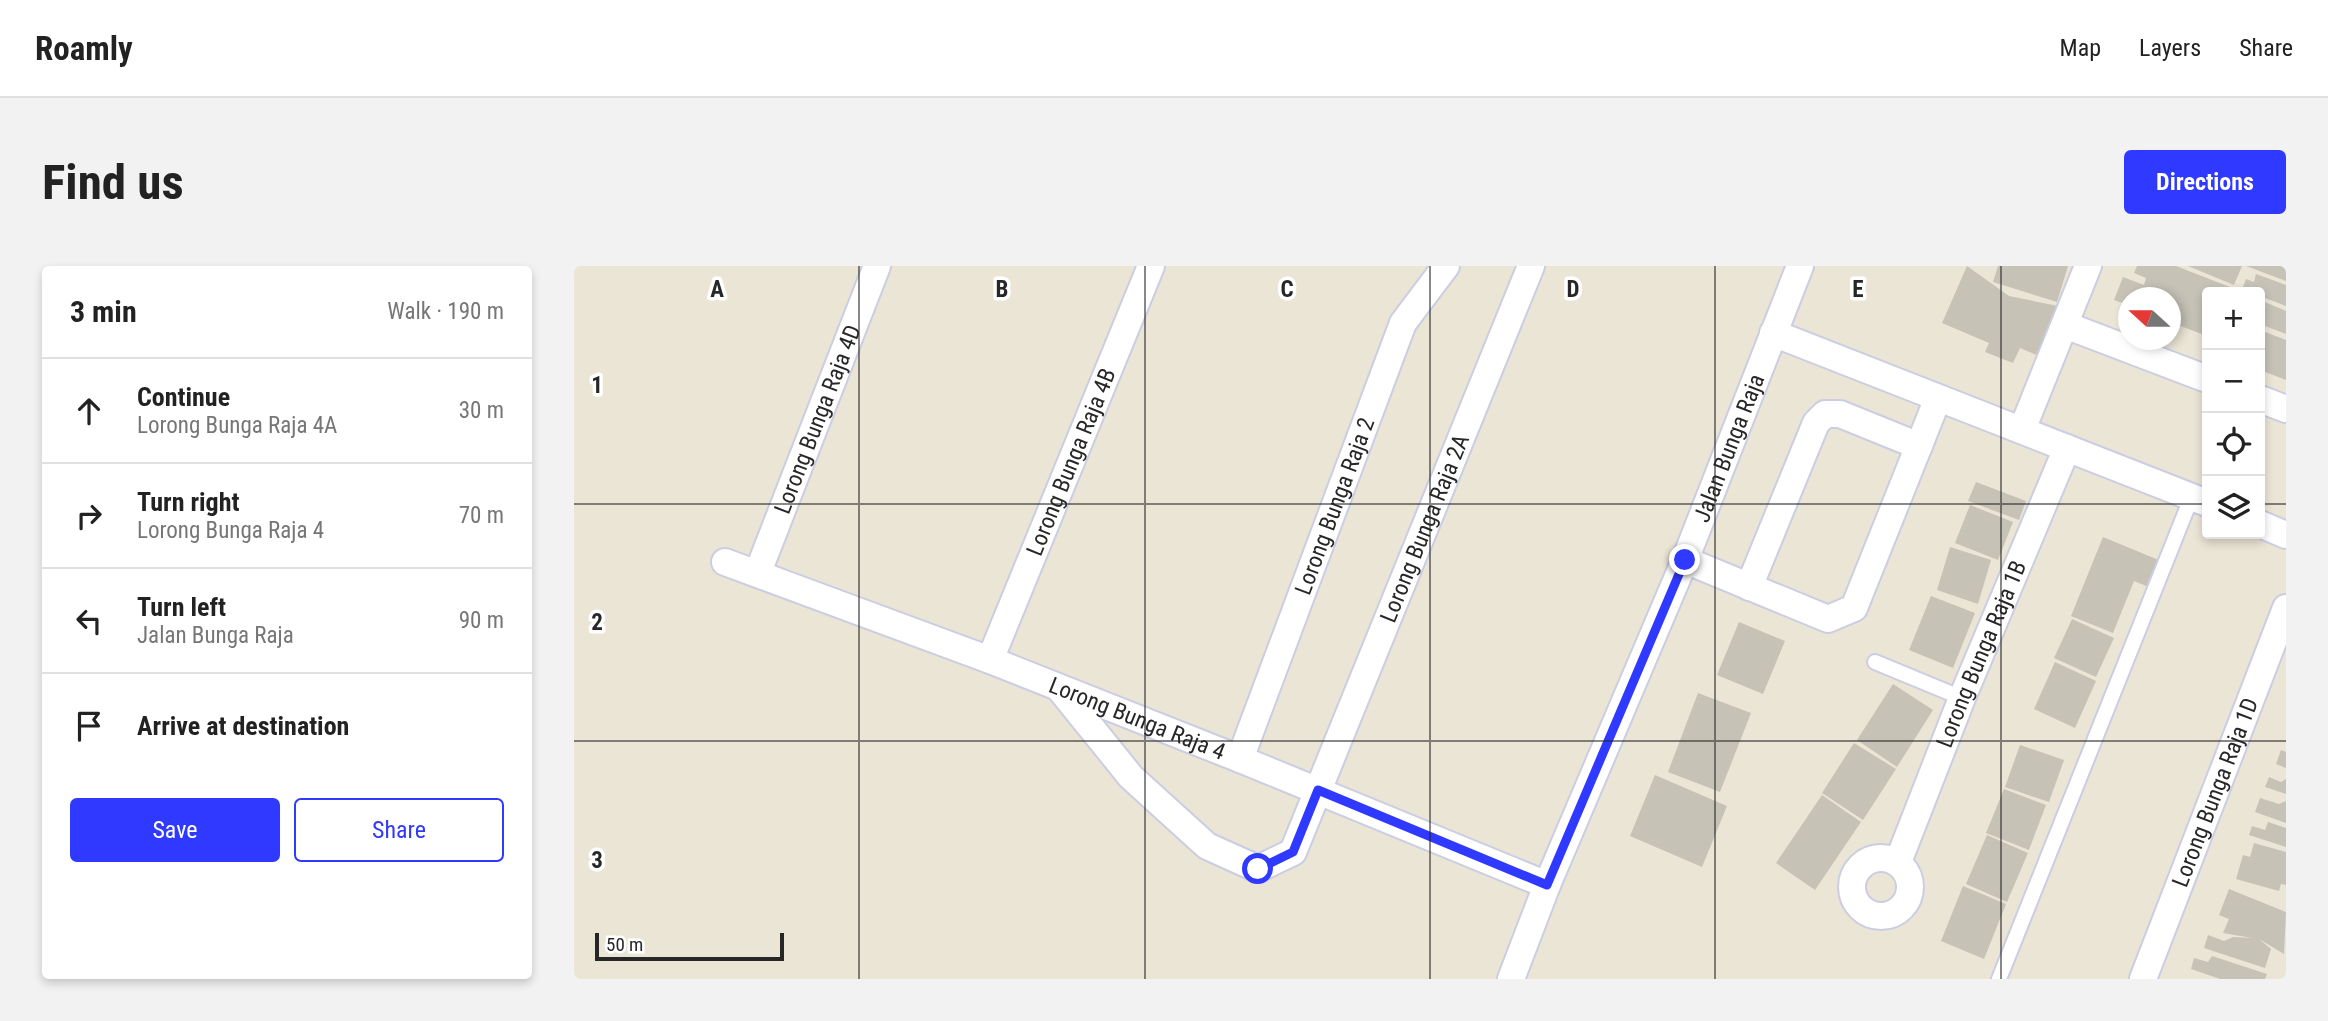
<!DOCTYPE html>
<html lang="en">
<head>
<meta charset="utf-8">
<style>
  :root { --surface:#fff; --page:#f2f2f2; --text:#222; --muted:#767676; --line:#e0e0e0; --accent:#2f39ff }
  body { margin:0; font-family:"Roboto Condensed",sans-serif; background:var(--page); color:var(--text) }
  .controls { position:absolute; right:21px; top:21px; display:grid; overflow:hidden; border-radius:7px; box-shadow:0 4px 10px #0003 }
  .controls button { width:63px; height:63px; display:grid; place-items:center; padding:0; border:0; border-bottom:2px solid var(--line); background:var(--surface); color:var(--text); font:35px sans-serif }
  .compass { position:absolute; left:1544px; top:21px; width:63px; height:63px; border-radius:50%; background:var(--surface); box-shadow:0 4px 10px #0003; rotate:291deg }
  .scale { position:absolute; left:21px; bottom:18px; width:189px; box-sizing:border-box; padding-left:7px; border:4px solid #272727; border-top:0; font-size:19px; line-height:24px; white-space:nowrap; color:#272727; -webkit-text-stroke:5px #fff; paint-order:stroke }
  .stop { position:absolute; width:21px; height:21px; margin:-16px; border:5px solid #2f39ff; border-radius:50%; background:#fff }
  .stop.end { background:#2f39ff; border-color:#fff; box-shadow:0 2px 7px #0008 }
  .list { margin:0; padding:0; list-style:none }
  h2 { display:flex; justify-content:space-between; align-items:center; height:91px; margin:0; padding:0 28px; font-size:30px }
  h2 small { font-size:23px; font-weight:400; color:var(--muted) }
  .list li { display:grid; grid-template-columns:46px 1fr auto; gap:21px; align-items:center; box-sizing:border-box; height:105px; padding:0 28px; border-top:2px solid var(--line) }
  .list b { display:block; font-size:26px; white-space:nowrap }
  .list p { margin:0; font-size:23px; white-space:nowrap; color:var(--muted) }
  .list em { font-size:23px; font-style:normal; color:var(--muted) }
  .actions { display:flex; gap:14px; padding:21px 28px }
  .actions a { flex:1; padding:16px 0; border:2px solid var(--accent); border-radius:7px; text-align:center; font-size:24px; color:var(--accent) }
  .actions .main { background:var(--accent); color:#fff }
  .icon { flex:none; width:38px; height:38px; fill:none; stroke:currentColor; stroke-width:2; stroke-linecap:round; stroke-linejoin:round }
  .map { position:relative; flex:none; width:1712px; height:713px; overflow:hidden; border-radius:7px }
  header { display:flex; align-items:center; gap:42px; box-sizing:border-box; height:98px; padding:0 35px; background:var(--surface); border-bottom:2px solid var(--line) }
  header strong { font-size:33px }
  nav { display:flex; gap:38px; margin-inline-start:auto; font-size:24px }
  .intro { display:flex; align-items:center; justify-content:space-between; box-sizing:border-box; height:168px; padding:0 42px }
  h1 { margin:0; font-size:49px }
  .button { padding:18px 32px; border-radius:7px; background:var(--accent); color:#fff; font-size:24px; font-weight:700 }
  main { display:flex; gap:42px; padding:0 42px }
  aside { flex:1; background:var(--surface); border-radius:7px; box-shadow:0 4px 10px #0003 }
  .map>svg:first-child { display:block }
  .building { fill:#c6c2b6 }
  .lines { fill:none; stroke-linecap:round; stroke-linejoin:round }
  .lane-casing { stroke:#cbcde2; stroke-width:18 }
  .street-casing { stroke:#cbcde2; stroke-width:30 }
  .lane { stroke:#fff; stroke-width:14 }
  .street { stroke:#fff; stroke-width:26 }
  .route { stroke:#2f39ff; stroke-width:9 }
  .grid { fill:none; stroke:#272727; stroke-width:2; stroke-opacity:0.55 }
  .labels { text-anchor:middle; stroke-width:7; stroke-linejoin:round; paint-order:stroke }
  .street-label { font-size:23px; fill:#272727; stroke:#fff }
  .grid-label { font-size:23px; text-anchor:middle; font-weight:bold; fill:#272727; stroke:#fff; stroke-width:7; stroke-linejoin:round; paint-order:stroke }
</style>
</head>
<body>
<header>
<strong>Roamly</strong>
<nav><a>Map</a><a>Layers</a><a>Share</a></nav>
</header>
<div class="intro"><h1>Find us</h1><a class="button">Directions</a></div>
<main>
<aside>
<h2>3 min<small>Walk · 190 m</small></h2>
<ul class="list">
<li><svg class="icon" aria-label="ahead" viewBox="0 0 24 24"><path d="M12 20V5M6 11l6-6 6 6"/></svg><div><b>Continue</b><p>Lorong Bunga Raja 4A</p></div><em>30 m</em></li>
<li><svg class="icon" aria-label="right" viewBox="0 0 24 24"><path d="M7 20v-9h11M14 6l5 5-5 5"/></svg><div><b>Turn right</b><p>Lorong Bunga Raja 4</p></div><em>70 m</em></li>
<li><svg class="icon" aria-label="left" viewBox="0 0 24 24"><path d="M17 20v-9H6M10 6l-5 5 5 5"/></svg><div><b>Turn left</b><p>Jalan Bunga Raja</p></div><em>90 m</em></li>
<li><svg class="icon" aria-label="arrive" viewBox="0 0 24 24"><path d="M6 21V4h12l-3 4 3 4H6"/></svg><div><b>Arrive at destination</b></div></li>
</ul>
<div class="actions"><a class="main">Save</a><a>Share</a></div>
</aside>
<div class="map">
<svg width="1712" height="713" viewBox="0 0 1712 713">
  <rect width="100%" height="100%" fill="#ebe5d6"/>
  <!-- building -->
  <g class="building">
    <polygon points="1393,0 1435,30 1494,42 1472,93 1446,82 1439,97 1411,86 1415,77 1368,57"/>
    <polygon points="1424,0 1494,0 1483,36 1419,16"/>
    <polygon points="1563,0 1602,0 1656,21 1655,26 1633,26 1633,70 1596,56 1596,32 1554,32 1554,39 1540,34 1549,11 1570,19 1572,12 1560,7"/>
    <polygon points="1614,0 1668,0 1660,19"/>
    <polygon points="1672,0 1712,0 1712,15"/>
    <polygon points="1682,8 1712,19 1712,40 1686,30 1686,26 1668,23 1672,13 1680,16"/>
    <polygon points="1686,34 1712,45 1712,68 1686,58"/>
    <polygon points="1686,64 1712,74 1712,114 1686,104"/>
    <polygon points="1402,216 1452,235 1445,254 1394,235"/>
    <polygon points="1396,239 1439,256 1424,294 1381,277"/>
    <polygon points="1529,271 1587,295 1577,322 1560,315 1539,367 1497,350"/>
    <polygon points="1376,281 1417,294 1404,338 1363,324"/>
    <polygon points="1357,330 1401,347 1379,402 1335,384"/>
    <polygon points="1498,353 1540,372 1522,411 1480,392"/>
    <polygon points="1165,356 1211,375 1189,428 1143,409"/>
    <polygon points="1481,396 1522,415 1501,462 1460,443"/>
    <polygon points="1319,418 1359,444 1323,501 1283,474"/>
    <polygon points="1124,427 1177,447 1146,526 1094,506"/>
    <polygon points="1280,477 1322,503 1289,554 1248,527"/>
    <polygon points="1446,479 1490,494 1475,536 1431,521"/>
    <polygon points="1707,484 1712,486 1712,502 1702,498"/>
    <polygon points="1081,509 1153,540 1128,601 1056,570"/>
    <polygon points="1695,511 1707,516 1712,513 1712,528 1691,521"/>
    <polygon points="1430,523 1472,539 1455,584 1412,567"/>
    <polygon points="1248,529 1287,556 1241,624 1202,597"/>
    <polygon points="1686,532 1705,538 1712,535 1712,557 1681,546"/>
    <polygon points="1694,556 1712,562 1712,581 1675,569 1678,560 1691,564"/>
    <polygon points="1413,569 1454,587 1433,636 1392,618"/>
    <polygon points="1680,577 1712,586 1712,619 1707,618 1705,625 1662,613 1669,589 1676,591"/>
    <polygon points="1389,620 1432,638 1410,693 1367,675"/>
    <polygon points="1655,623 1712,646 1710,688 1685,673 1697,683 1691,702 1630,682 1634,669 1650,675 1659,671 1678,672 1649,667 1655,653 1645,649"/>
    <polygon points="1638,690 1693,708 1691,713 1646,713 1617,703 1620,692 1634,696"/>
  </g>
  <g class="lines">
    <defs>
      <g id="lane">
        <polyline points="1301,396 1388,432"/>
        <polyline points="1425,713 1618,230"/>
      </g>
      <g id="street">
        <polyline points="1491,59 1633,113"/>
        <polyline points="1199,67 1633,237"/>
        <polyline points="1686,133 1712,143"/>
        <polyline points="1448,164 1514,0"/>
        <polyline points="1686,258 1712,269"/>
        <polyline points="1111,294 1254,353 1280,342 1364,132"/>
        <path id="s1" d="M151,296L416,394L666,493L973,619"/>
        <path id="s2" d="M184,306L303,0"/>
        <polyline points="1175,321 1242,157 1251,148 1266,148 1345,180"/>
        <path id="s3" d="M416,394L577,0"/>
        <path id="s4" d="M486,423L557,511L633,580L684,603L719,586L957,0"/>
        <path id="s5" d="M666,493L829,57L872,0"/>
        <circle cx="1307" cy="621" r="29"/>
        <path id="s6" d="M1324,596L1388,432L1493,182"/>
        <path id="s7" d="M937,713L973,619L1111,294L1226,0"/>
        <path id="s8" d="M1569,713L1712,342"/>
      </g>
    </defs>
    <!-- lane casing -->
    <use href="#lane" class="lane-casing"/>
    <!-- street casing -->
    <use href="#street" class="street-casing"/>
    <!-- lane -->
    <use href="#lane" class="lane"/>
    <!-- street -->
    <use href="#street" class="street"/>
  </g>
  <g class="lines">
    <!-- route -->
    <polyline class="route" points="684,603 719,586 744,524 973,619 1111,294"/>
  </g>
  <!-- grid -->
  <path class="grid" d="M285,0V713M571,0V713M856,0V713M1141,0V713M1427,0V713M0,238H1633M1686,238H1712M0,475H1712"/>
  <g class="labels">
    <!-- street labels -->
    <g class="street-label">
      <text dy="8" stroke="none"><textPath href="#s2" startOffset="164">Lorong Bunga Raja 4D</textPath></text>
      <text dy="8" stroke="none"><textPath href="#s7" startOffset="574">Jalan Bunga Raja</textPath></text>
      <text dy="8" stroke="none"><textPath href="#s3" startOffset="214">Lorong Bunga Raja 4B</textPath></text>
      <text dy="8" stroke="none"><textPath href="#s5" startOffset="270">Lorong Bunga Raja 2</textPath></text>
      <text dy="8" stroke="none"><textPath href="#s4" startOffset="660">Lorong Bunga Raja 2A</textPath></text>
      <text dy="8" stroke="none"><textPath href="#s6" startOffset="224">Lorong Bunga Raja 1B</textPath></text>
      <text dy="8" stroke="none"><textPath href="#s1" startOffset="441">Lorong Bunga Raja 4</textPath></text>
      <text dy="8" stroke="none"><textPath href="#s8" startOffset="200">Lorong Bunga Raja 1D</textPath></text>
    </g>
  </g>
  <g class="grid-label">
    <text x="143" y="31">A</text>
    <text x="428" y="31">B</text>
    <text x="713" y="31">C</text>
    <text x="999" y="31">D</text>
    <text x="1284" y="31">E</text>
    <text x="23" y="127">1</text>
    <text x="23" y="364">2</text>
    <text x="23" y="602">3</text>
  </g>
</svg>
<div class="controls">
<button>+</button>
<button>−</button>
<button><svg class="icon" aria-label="locate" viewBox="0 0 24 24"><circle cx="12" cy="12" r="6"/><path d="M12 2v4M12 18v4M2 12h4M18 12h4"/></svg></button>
<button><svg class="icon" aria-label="layers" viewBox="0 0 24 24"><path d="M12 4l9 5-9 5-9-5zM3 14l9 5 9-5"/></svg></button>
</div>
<svg class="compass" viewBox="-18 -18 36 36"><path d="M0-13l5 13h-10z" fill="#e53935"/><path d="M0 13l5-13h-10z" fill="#767676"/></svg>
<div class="scale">50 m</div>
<div class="stop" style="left:684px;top:603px"></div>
<div class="stop end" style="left:1111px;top:294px"></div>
</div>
</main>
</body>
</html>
